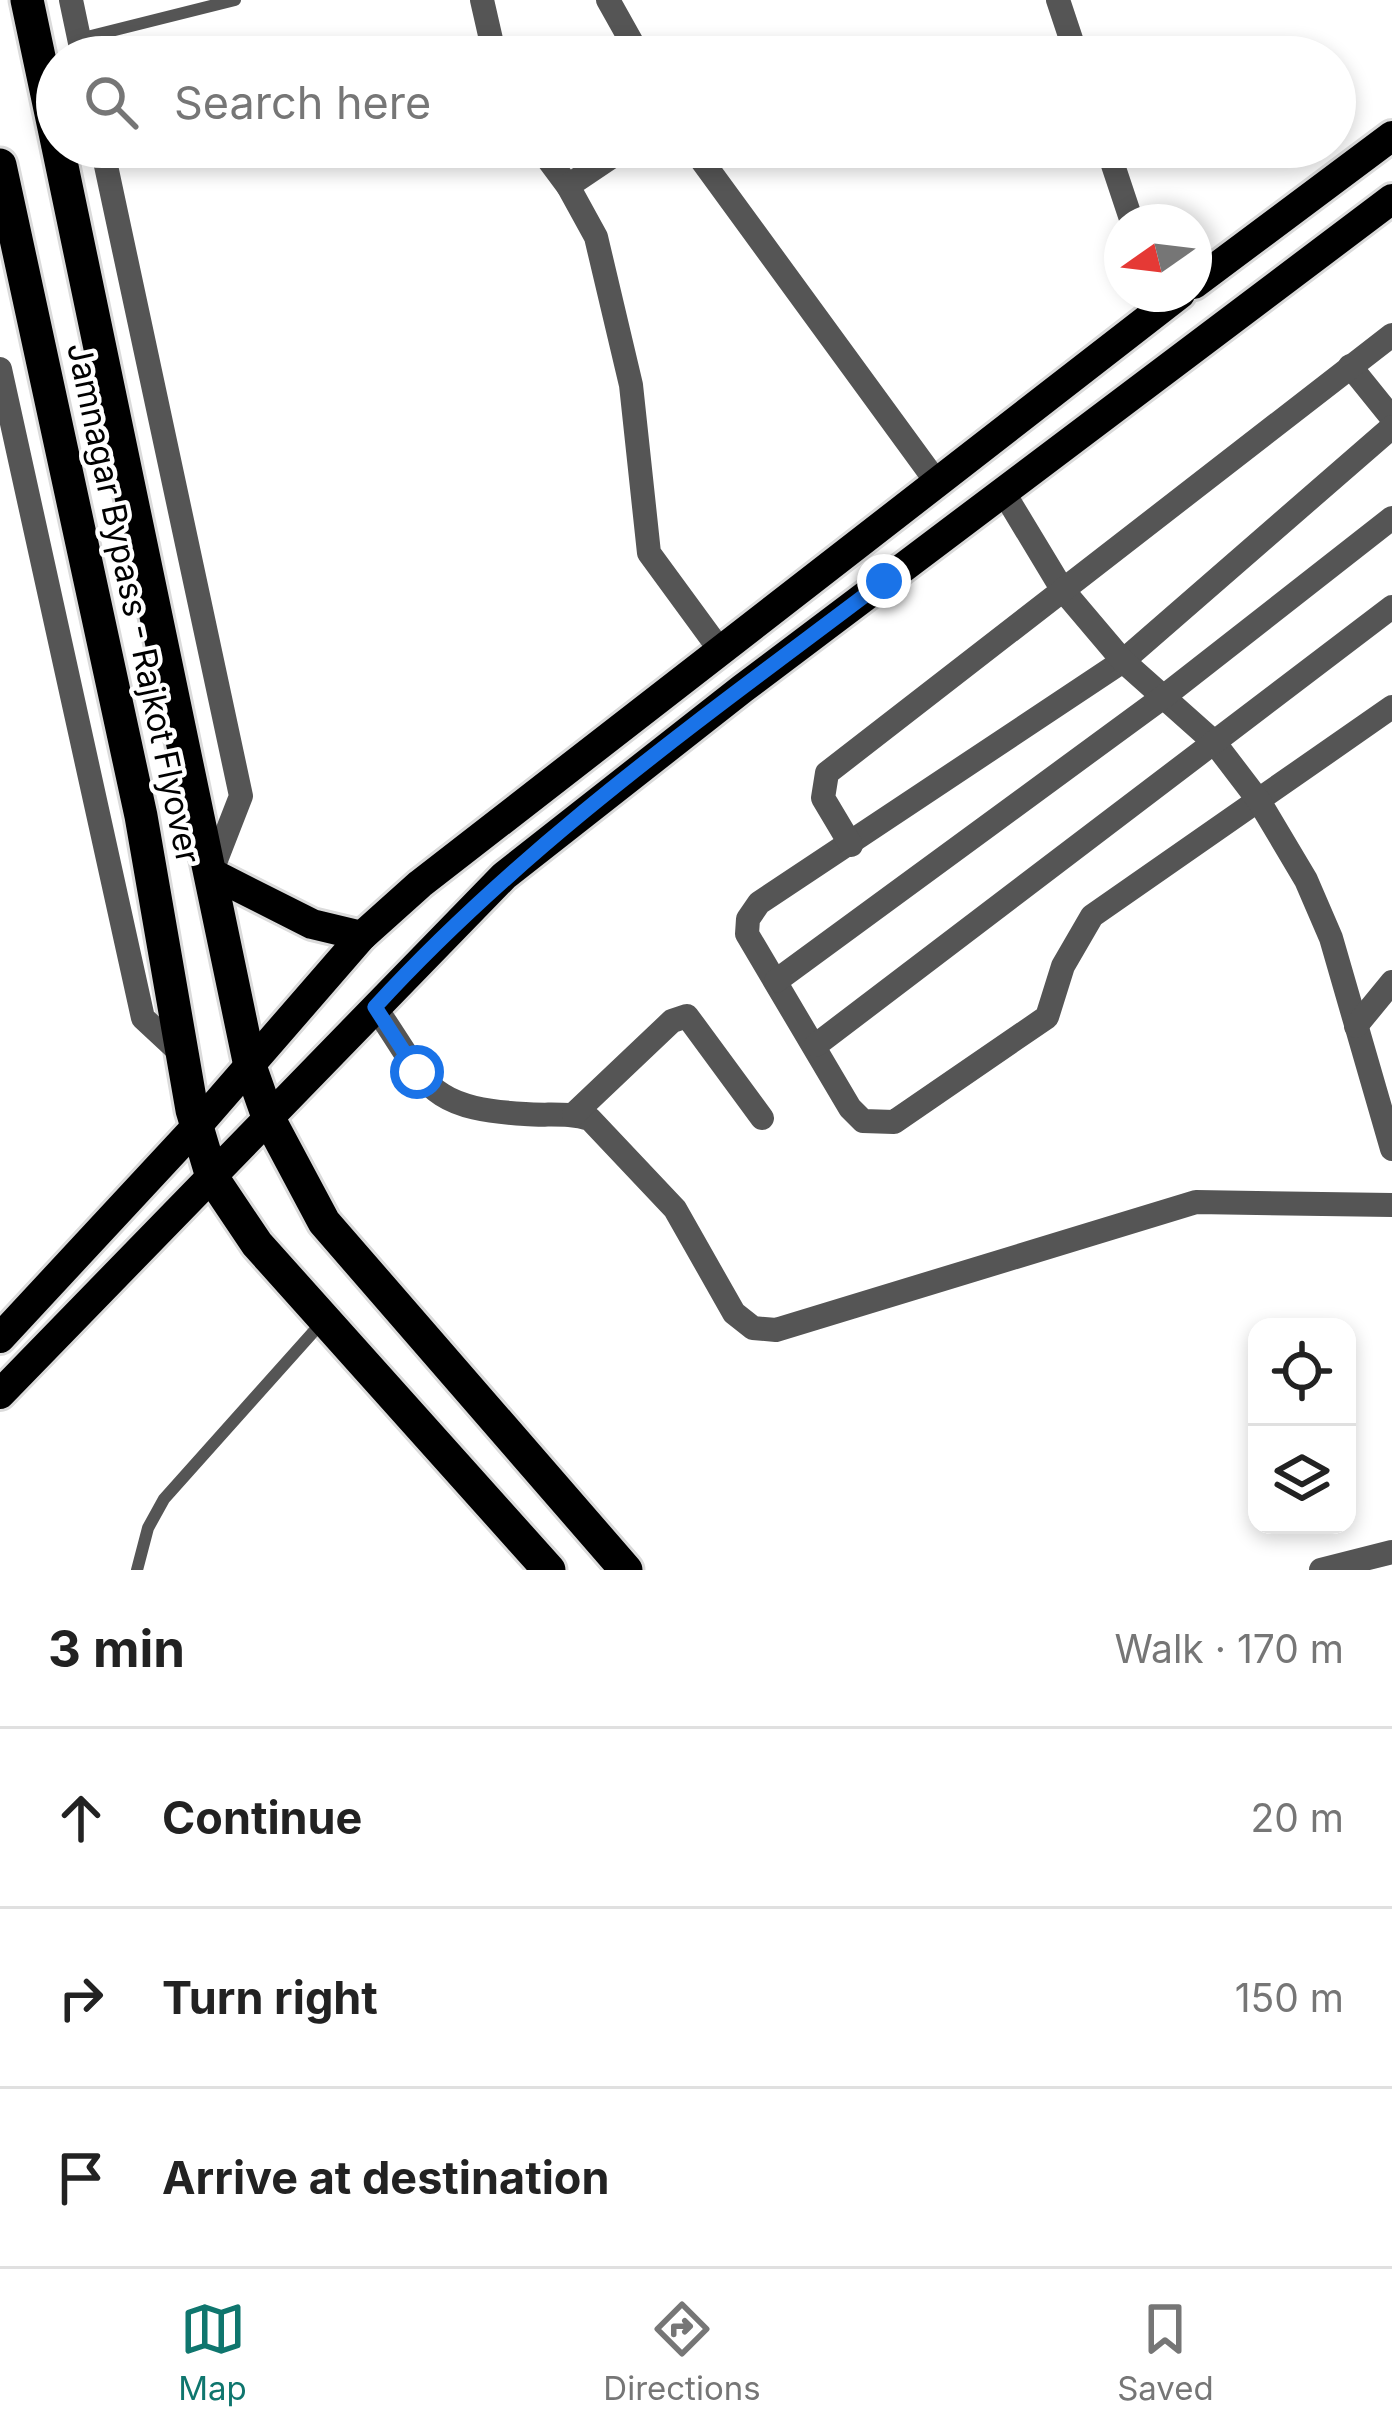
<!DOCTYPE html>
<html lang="en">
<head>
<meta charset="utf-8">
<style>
  :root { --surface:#fff; --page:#f6f6f6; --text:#222; --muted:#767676; --line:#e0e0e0; --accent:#0f766e }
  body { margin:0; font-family:Inter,sans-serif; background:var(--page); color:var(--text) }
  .controls { position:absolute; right:36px; bottom:36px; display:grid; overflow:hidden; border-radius:24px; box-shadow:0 6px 18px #0003 }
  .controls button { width:108px; height:108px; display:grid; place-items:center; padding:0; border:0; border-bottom:3px solid var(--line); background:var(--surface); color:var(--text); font:60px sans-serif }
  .compass { position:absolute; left:1104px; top:204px; width:108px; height:108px; border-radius:50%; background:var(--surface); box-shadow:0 6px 18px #0003; rotate:256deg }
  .stop { position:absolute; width:36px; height:36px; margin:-27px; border:9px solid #1a73e8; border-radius:50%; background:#fff }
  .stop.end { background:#1a73e8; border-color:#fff; box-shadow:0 3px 12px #0008 }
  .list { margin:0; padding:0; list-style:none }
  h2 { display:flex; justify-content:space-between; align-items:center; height:156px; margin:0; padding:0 48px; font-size:51px }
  h2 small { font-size:39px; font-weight:400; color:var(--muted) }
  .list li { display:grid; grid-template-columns:78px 1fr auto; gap:36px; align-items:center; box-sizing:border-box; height:180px; padding:0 48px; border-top:3px solid var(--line) }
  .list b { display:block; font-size:45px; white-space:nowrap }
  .list em { font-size:39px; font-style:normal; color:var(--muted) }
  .icon { flex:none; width:66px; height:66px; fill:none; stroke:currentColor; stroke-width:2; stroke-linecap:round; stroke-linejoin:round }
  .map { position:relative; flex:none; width:1392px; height:1570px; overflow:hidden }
  .search { position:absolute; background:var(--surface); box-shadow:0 6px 18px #0003; left:36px; right:36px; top:36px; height:132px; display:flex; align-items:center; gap:30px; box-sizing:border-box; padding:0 42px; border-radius:66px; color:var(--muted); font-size:45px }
  .sheet { height:696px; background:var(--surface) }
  nav { display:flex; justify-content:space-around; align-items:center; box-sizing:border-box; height:168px; border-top:3px solid var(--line); background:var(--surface); font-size:33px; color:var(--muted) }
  nav a { display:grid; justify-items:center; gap:6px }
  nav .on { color:var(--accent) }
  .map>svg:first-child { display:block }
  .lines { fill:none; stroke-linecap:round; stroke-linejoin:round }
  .primary-casing { stroke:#dbdbdb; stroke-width:36 }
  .trunk-casing { stroke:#dbdbdb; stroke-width:39 }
  .service { stroke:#555; stroke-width:12 }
  .minor { stroke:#555; stroke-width:24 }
  .tertiary { stroke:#555; stroke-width:24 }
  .primary { stroke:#000; stroke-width:30 }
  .trunk { stroke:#000; stroke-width:33 }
  .route { stroke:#1a73e8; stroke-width:15 }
  .labels { text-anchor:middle; stroke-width:9; stroke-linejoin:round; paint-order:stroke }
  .street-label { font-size:33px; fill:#000; stroke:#fff }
</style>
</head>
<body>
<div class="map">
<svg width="1392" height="1570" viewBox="0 0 1392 1570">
  <rect width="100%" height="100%" fill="#fff"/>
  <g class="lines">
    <defs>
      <g id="primary">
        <polyline points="1194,284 1392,136"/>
        <polyline points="211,873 312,924 362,936"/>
        <polyline points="0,1338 197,1126 362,936 420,884 1180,294"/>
        <polyline points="0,1394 504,876 742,689 1392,199"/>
      </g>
      <g id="trunk">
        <polyline points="27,0 57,142"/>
        <polyline points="58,147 250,1066 268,1117 324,1222 626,1570"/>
        <polyline points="0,165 141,816 192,1110 212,1177 257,1244 549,1570"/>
      </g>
    </defs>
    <!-- primary casing -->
    <use href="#primary" class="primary-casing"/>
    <!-- trunk casing -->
    <use href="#trunk" class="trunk-casing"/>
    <!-- service -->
    <g class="service">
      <polyline points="79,39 235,0"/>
      <polyline points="137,1570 148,1528 164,1499 324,1320"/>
    </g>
    <!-- minor -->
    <g class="minor">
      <polyline points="482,0 495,57"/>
      <polyline points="608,0 640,57"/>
      <polyline points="1058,0 1077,57"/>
      <polyline points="539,147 568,186"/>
      <polyline points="626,147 568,186 596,237 631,385 649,553 720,650"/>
      <polyline points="692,147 938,484"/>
      <polyline points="1107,147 1132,222"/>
      <polyline points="1350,366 1392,418"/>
      <polyline points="1392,427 1123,661 759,903 748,919 747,934 850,1108 863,1121 894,1122 1047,1017 1063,966 1092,916 1392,707"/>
      <polyline points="1004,493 1062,589 1123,661 1214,742 1259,801 1306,880 1331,938 1392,1149"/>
      <polyline points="851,845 823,798 827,773 1392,335"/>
      <polyline points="776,981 1162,698 1392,518"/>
      <path d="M375,1007C428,1083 423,1108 525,1114C547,1116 568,1112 590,1119L675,1209L734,1313L753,1328L776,1330L1196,1202L1392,1205"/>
      <polyline points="1356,1026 1392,982"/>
      <polyline points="816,1045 1392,607"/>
      <polyline points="574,1114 672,1021 687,1016 762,1118"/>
    </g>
    <!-- tertiary -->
    <g class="tertiary">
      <polyline points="71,0 83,57"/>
      <polyline points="102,147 241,796 211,873"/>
      <polyline points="0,369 143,1018 186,1058"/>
      <polyline points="1321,1570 1392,1552"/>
    </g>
    <!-- primary -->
    <use href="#primary" class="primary"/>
    <!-- trunk -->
    <use href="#trunk" class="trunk"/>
  </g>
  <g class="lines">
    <!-- route -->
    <path class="route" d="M417,1072L375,1007C526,842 707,715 884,581"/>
  </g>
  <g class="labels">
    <!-- street labels -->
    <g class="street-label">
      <text transform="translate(134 603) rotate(78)" y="12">Jamnagar Bypass - Rajkot Flyover</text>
    </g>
  </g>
</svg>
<div class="controls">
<button><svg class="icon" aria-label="locate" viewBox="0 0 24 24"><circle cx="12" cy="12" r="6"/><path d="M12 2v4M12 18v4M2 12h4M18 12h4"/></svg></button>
<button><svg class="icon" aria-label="layers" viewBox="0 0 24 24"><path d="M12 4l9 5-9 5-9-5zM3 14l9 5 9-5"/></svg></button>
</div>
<svg class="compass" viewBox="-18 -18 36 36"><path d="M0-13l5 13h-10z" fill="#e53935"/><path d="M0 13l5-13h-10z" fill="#767676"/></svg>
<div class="stop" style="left:417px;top:1072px"></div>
<div class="stop end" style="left:884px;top:581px"></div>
<div class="search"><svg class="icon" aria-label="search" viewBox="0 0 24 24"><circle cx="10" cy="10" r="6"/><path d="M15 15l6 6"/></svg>Search here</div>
</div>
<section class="sheet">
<h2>3 min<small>Walk · 170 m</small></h2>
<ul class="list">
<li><svg class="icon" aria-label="ahead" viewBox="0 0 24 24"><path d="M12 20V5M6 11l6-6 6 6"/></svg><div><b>Continue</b></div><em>20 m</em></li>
<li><svg class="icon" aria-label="right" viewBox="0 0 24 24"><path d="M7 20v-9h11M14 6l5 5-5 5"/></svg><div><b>Turn right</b></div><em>150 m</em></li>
<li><svg class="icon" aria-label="arrive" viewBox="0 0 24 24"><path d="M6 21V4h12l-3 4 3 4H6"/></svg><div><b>Arrive at destination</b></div></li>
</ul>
</section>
<nav>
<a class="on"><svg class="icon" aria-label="map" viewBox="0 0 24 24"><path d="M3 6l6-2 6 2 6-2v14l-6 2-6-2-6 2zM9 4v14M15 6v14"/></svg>Map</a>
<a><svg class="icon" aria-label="directions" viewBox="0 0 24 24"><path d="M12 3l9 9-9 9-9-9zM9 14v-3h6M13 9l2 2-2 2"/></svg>Directions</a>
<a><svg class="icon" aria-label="saved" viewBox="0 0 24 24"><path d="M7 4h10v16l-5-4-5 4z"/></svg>Saved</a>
</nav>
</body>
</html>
